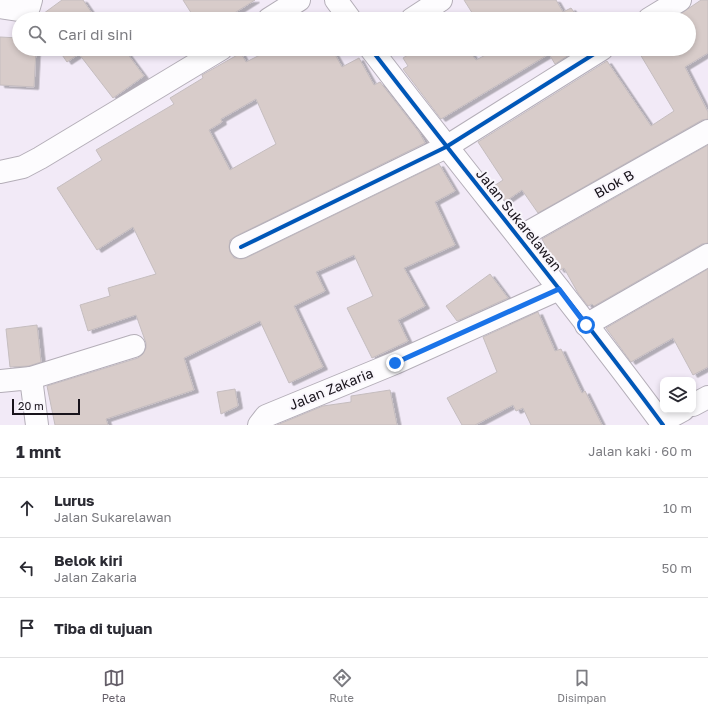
<!DOCTYPE html>
<html lang="id">
<head>
<meta charset="utf-8">
<style>
  :root { --surface:#fff; --page:#f7f7f7; --text:#2b2b33; --muted:#7c7c81; --line:#e1e1e2; --accent:#645e68 }
  body { margin:0; font-family:"Golos Text",sans-serif; background:var(--page); color:var(--text) }
  .controls { position:absolute; right:12px; bottom:12px; display:grid; overflow:hidden; border-radius:8px; box-shadow:0 2px 6px #0003 }
  .controls button { width:36px; height:36px; display:grid; place-items:center; padding:0; border:0; border-bottom:1px solid var(--line); background:var(--surface); color:var(--text); font:20px sans-serif }
  .scale { position:absolute; left:12px; bottom:10px; width:68px; box-sizing:border-box; padding-left:4px; border:2px solid #18131b; border-top:0; font-size:11px; line-height:14px; white-space:nowrap; color:#18131b; -webkit-text-stroke:3px #f9f6fc; paint-order:stroke }
  .stop { position:absolute; width:12px; height:12px; margin:-9px; border:3px solid #1a73e8; border-radius:50%; background:#fff }
  .stop.end { background:#1a73e8; border-color:#fff; box-shadow:0 1px 4px #0008 }
  .list { margin:0; padding:0; list-style:none }
  h2 { display:flex; justify-content:space-between; align-items:center; height:52px; margin:0; padding:0 16px; font-size:17px }
  h2 small { font-size:13px; font-weight:400; color:var(--muted) }
  .list li { display:grid; grid-template-columns:26px 1fr auto; gap:12px; align-items:center; box-sizing:border-box; height:60px; padding:0 16px; border-top:1px solid var(--line) }
  .list b { display:block; font-size:15px; white-space:nowrap }
  .list p { margin:0; font-size:13px; white-space:nowrap; color:var(--muted) }
  .list em { font-size:13px; font-style:normal; color:var(--muted) }
  .icon { flex:none; width:22px; height:22px; fill:none; stroke:currentColor; stroke-width:2; stroke-linecap:round; stroke-linejoin:round }
  .map { position:relative; flex:none; width:708px; height:425px; overflow:hidden }
  .search { position:absolute; background:var(--surface); box-shadow:0 2px 6px #0003; left:12px; right:12px; top:12px; height:44px; display:flex; align-items:center; gap:10px; box-sizing:border-box; padding:0 14px; border-radius:22px; color:var(--muted); font-size:15px }
  .sheet { height:232px; background:var(--surface) }
  nav { display:flex; justify-content:space-around; align-items:center; box-sizing:border-box; height:56px; border-top:1px solid var(--line); background:var(--surface); font-size:11px; color:var(--muted) }
  nav a { display:grid; justify-items:center; gap:2px }
  nav .on { color:var(--accent) }
  .map>svg:first-child { display:block }
  .building { fill:#d8ccca; stroke:#c5bdbf; fill-rule:evenodd; filter:url(#shadow) }
  .lines { fill:none; stroke-linecap:round; stroke-linejoin:round }
  .minor-casing { stroke:#b4aeb8; stroke-width:24 }
  .minor { stroke:#fdfcfe; stroke-width:22 }
  .cycleway-casing { stroke:#f9f6fc; stroke-width:6 }
  .cycleway { stroke:#0057b8; stroke-width:4 }
  .route { stroke:#1a73e8; stroke-width:5 }
  .labels { text-anchor:middle; stroke-width:4; stroke-linejoin:round; paint-order:stroke }
  .street-label { font-size:14px; fill:#18131b; stroke:#f9f6fc }
</style>
</head>
<body>
<div class="map">
<svg width="708" height="425" viewBox="0 0 708 425">
  <defs>
    <filter id="shadow"><feDropShadow dx="4.5" dy="2.5" stdDeviation="0" flood-color="#0004"/></filter>
  </defs>
  <rect width="100%" height="100%" fill="#f2eaf7"/>
  <!-- building -->
  <g class="building">
    <polygon points="62,0 83,0 96,19 36,19"/>
    <polygon points="183,0 255,0 225,19 195,19"/>
    <polygon points="464,0 556,0 563,12 571,8 579,19 476,19"/>
    <polygon points="701,0 708,0 708,53 685,67 708,112 708,119 702,120 538,213 522,190 506,201 494,186 503,180 478,142 607,61 651,126 674,111 637,49 689,49 689,19 673,19"/>
    <polygon points="0,37 19,38 19,49 36,49 34,87 0,85"/>
    <polygon points="58,49 124,49 144,76 113,98 79,54 67,62"/>
    <path d="M272,49H332L342,67L359,58L374,85L380,82L419,132L425,143L236,236L230,240L229,247L230,252L234,258L241,259L246,258L439,164L455,191L435,202L455,245L404,268L425,306L398,320L408,341L372,358L347,308L373,296L354,255L316,272L325,291L294,306L323,367L289,383L260,321L184,358L194,390L106,419L108,425H55L47,386L138,358L143,354L146,348V343L136,315L88,331L80,305L110,296L108,288L156,274L133,227L97,250L57,188L102,160L96,150L174,104L170,98L203,78L202,75L241,53L246,62ZM256,99L276,144L230,170L209,130L222,122L221,119Z"/>
    <polygon points="417,49 468,49 476,60 497,49 578,49 555,64 549,54 441,119 403,69 408,66 403,58"/>
    <polygon points="708,145 708,243 702,244 594,306 592,304 588,306 578,293 564,268 560,270 554,262 542,239"/>
    <polygon points="708,269 708,367 693,375 673,338 631,362 606,328"/>
    <polygon points="490,274 508,298 457,321 446,306"/>
    <polygon points="538,312 555,351 561,349 582,393 585,391 602,425 531,425 523,408 516,411 513,405 475,425 462,425 447,398 497,372 483,337"/>
    <polygon points="37,325 41,362 29,366 10,367 6,329"/>
    <polygon points="235,389 238,406 221,414 217,392"/>
    <polygon points="390,390 397,425 277,425 323,406 351,402 351,396"/>
  </g>
  <g class="lines">
    <defs>
      <g id="minor">
        <polyline points="336,0 350,19"/>
        <polyline points="0,7 25,11 29,7 31,0"/>
        <polyline points="269,19 299,0"/>
        <polyline points="412,19 441,0"/>
        <polyline points="649,19 680,0"/>
        <path d="M371,49C467,175 569,297 663,425"/>
        <polyline points="0,172 23,167 40,158 221,49"/>
        <polyline points="520,237 708,131"/>
        <polyline points="241,247 446,147 602,49"/>
        <polyline points="586,325 708,255"/>
        <polyline points="31,378 134,346"/>
        <polyline points="0,381 31,378 37,425"/>
        <polyline points="693,405 708,397"/>
        <polyline points="661,422 683,410"/>
        <polyline points="259,425 266,416 395,363 559,289"/>
      </g>
    </defs>
    <!-- minor casing -->
    <use href="#minor" class="minor-casing"/>
    <!-- minor -->
    <use href="#minor" class="minor"/>
    <defs>
      <g id="cycleway">
        <path d="M371,49C467,175 569,297 663,425"/>
        <polyline points="241,247 446,147 602,49"/>
      </g>
    </defs>
    <!-- cycleway casing -->
    <use href="#cycleway" class="cycleway-casing"/>
    <!-- cycleway -->
    <use href="#cycleway" class="cycleway"/>
  </g>
  <g class="lines">
    <!-- route -->
    <polyline class="route" points="395,363 559,289 586,325"/>
  </g>
  <g class="labels">
    <!-- street labels -->
    <g class="street-label">
      <text transform="translate(614 184) rotate(-29)" y="5">Blok B</text>
      <text transform="translate(519 220) rotate(51)" y="5">Jalan Sukarelawan</text>
      <text transform="translate(331 389) rotate(-22)" y="5">Jalan Zakaria</text>
    </g>
  </g>
</svg>
<div class="controls">
<button><svg class="icon" aria-label="layers" viewBox="0 0 24 24"><path d="M12 4l9 5-9 5-9-5zM3 14l9 5 9-5"/></svg></button>
</div>
<div class="scale">20 m</div>
<div class="stop" style="left:586px;top:325px"></div>
<div class="stop end" style="left:395px;top:363px"></div>
<div class="search"><svg class="icon" aria-label="search" viewBox="0 0 24 24"><circle cx="10" cy="10" r="6"/><path d="M15 15l6 6"/></svg>Cari di sini</div>
</div>
<section class="sheet">
<h2>1 mnt<small>Jalan kaki · 60 m</small></h2>
<ul class="list">
<li><svg class="icon" aria-label="ahead" viewBox="0 0 24 24"><path d="M12 20V5M6 11l6-6 6 6"/></svg><div><b>Lurus</b><p>Jalan Sukarelawan</p></div><em>10 m</em></li>
<li><svg class="icon" aria-label="left" viewBox="0 0 24 24"><path d="M17 20v-9H6M10 6l-5 5 5 5"/></svg><div><b>Belok kiri</b><p>Jalan Zakaria</p></div><em>50 m</em></li>
<li><svg class="icon" aria-label="arrive" viewBox="0 0 24 24"><path d="M6 21V4h12l-3 4 3 4H6"/></svg><div><b>Tiba di tujuan</b></div></li>
</ul>
</section>
<nav>
<a class="on"><svg class="icon" aria-label="map" viewBox="0 0 24 24"><path d="M3 6l6-2 6 2 6-2v14l-6 2-6-2-6 2zM9 4v14M15 6v14"/></svg>Peta</a>
<a><svg class="icon" aria-label="directions" viewBox="0 0 24 24"><path d="M12 3l9 9-9 9-9-9zM9 14v-3h6M13 9l2 2-2 2"/></svg>Rute</a>
<a><svg class="icon" aria-label="saved" viewBox="0 0 24 24"><path d="M7 4h10v16l-5-4-5 4z"/></svg>Disimpan</a>
</nav>
</body>
</html>
